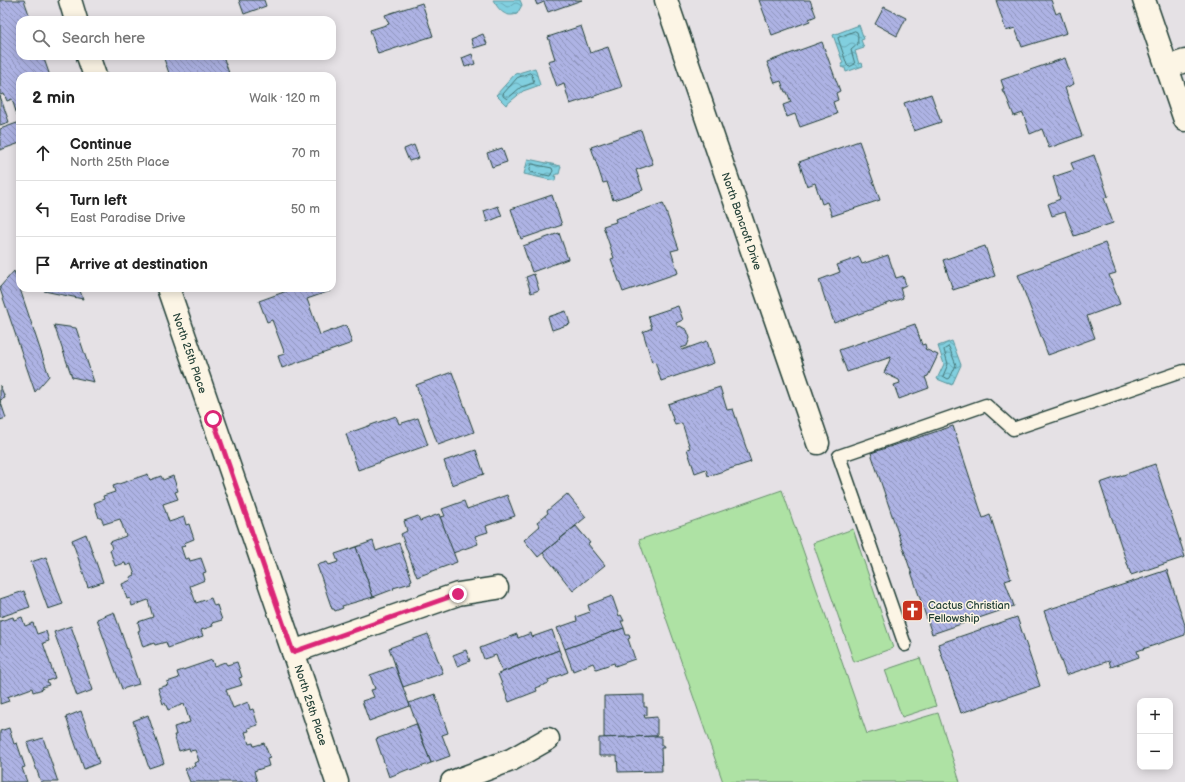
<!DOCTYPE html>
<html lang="en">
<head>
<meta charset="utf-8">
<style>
  :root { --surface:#fff; --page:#f2f2f2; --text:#222; --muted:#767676; --line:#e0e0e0 }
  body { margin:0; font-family:"Balsamiq Sans",sans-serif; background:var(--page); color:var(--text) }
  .controls { position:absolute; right:12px; bottom:12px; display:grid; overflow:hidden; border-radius:8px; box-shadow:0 2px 10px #0003 }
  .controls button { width:36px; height:36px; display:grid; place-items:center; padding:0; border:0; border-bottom:1px solid var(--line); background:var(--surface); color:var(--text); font:20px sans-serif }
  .stop { position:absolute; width:12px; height:12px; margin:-9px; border:3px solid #db2777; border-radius:50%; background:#fff }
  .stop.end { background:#db2777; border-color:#fff; box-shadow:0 1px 4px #0008 }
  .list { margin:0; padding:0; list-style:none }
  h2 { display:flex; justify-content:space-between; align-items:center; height:52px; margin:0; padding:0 16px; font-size:17px }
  h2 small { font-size:13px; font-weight:400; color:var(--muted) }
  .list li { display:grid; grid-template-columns:26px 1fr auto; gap:12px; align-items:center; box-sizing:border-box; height:56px; padding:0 16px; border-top:1px solid var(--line) }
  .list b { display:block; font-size:15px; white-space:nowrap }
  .list p { margin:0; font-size:13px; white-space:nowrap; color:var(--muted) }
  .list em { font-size:13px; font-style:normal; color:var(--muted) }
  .icon { flex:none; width:22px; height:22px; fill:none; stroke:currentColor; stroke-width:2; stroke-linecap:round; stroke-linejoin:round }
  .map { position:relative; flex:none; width:1185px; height:782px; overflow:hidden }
  .search { position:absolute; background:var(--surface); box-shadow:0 2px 10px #0003; left:16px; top:16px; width:320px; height:44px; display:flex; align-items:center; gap:10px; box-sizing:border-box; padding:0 14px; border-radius:12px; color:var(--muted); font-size:15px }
  .panel { position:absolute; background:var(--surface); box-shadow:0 2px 10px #0003; left:16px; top:72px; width:320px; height:220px; border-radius:12px }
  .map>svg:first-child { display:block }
  .park { fill:#aee2a4; stroke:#66906c }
  .water { fill:url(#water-waves); stroke:#5a959b }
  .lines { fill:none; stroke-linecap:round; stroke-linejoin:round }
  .shore { stroke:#467778; stroke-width:1 }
  .building { fill:url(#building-back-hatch); stroke:#1f3d34 }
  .service-casing { stroke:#1f3d34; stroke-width:15 }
  .minor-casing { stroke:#1f3d34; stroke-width:25 }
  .tertiary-casing { stroke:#1f3d34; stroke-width:25 }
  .service { stroke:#fcf5e5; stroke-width:12 }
  .minor { stroke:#fcf5e5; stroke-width:22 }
  .tertiary { stroke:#fcf5e5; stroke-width:22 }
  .route { stroke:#db2777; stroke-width:5 }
  .labels { text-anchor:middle; stroke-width:3; stroke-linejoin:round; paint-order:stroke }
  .street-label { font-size:11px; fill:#1f3d34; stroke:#fcf5e5 }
  .poi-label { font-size:11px; fill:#1f3d34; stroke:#fcf5e5; text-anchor:start }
</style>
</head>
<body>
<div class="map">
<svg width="1185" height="782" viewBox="0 0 1185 782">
  <defs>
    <pattern id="water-waves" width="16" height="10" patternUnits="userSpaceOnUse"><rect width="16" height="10" fill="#81cfdf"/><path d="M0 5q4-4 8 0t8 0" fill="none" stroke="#69a9b6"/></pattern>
    <pattern id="building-back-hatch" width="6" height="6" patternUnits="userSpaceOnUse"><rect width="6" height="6" fill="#aeb3e4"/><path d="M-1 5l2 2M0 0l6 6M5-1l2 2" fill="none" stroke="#8d93ba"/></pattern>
  </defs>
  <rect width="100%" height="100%" fill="#e5e1e5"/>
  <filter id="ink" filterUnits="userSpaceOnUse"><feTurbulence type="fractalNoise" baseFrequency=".025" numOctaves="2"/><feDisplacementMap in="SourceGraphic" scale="8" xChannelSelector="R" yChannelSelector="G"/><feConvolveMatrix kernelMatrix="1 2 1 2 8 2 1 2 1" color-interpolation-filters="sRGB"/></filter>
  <g filter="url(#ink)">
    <!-- park -->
    <g class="park">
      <polygon points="782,490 867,734 938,713 960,782 723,782 639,540"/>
      <polygon points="853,529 893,648 854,662 813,543"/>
      <polygon points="920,658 936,706 902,717 885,670"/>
    </g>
    <!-- water -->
    <g class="water">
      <path d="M493,0H520L522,5L517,14C505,18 499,10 493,0Z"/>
      <polygon points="859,25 864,39 861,40 864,48 855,51 859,64 862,63 863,66 846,72 845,68 843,68 841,64 843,63 833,35"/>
      <polygon points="535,68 540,85 523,91 506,105 496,95 515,74"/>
      <polygon points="528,159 561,166 559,174 556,174 555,181 524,174"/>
      <polygon points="952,341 961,365 952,385 937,379 944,364 938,346"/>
    </g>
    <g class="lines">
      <!-- shore -->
      <g class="shore">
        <path d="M855,31L857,32C859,37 857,39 858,44L851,50L855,64L849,67L847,65L838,38Z"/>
        <polygon points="530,73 532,75 534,83 521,87 507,99 503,96 503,94 517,78"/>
        <polygon points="532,164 552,168 553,171 550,176 531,172 530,169"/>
        <polygon points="949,347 956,365 950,378 948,379 943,376 948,364 944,350"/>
      </g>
    </g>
    <!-- building -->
    <g class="building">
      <polygon points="0,0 24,0 31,20 20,20 20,56 43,56 50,76 20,76 20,114 17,115 12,99 7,101 4,94 0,95"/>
      <polygon points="239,0 264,0 266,6 244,14"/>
      <polygon points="535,0 582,0 548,12 544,2 537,5"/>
      <polygon points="759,0 810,0 816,16 809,19 810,21 772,35"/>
      <polygon points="996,0 1051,0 1056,14 1060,12 1067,33 1022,47 1015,28 1006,31"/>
      <polygon points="422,3 433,36 378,54 370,30 389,24 385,15"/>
      <polygon points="884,7 906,18 897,36 875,24"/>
      <polygon points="581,26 590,53 608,47 622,87 570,104 564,84 557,87 548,61 555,59 548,37"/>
      <polygon points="483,34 487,44 474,48 471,39"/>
      <polygon points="822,42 840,91 836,93 838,100 833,102 837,114 800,127 795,114 787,117 783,105 791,102 787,92 785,92 781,81 775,83 767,62"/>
      <polygon points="472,54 475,64 465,67 462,58"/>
      <polygon points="163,56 223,56 230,76 170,76"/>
      <polygon points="1065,58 1074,84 1065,88 1082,136 1049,148 1042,129 1030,134 1023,113 1014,116 1005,93 1003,93 1002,89 1004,89 1001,80"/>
      <polygon points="931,94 941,122 914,131 904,103"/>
      <polygon points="0,96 9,122 0,125"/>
      <polygon points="20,122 20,143 0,150 0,129"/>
      <polygon points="641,130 653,164 636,170 643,190 613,200 607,182 603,183 591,147"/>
      <polygon points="859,141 880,200 832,216 827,202 822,204 815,183 807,186 799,162"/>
      <polygon points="414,145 419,158 409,161 404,149"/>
      <polygon points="502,148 507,162 492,167 487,153"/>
      <polygon points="1094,155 1108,196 1104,198 1113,223 1074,236 1065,212 1052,216 1048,204 1060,199 1053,177 1074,170 1071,163"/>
      <polygon points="552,195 562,225 521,239 511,209"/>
      <polygon points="663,203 679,249 671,251 678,273 623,292 611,259 614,258 603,226 616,222 615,219"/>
      <polygon points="498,206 502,216 487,222 484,211"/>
      <polygon points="559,233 568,259 532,272 523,246"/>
      <polygon points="1105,243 1116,273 1109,275 1120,304 1087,316 1095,338 1048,355 1018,275"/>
      <polygon points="985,246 995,276 953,290 943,260"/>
      <polygon points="888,255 896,278 903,276 906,285 900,288 903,298 834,323 827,302 826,302 819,280 840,272 837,265 859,257 862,264"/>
      <polygon points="14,271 49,376 35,392 0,289 0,287"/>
      <polygon points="534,274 539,290 531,293 526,277"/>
      <polygon points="43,288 79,288 83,299 44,291"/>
      <polygon points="295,288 329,288 330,291 307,299 320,335 346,325 352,343 282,368 278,356 285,354 272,320 267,322 259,301"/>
      <polygon points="678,306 683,320 676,323 678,327 680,326 687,330 690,338 687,346 681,348 682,350 707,341 714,363 661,381 655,361 652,362 643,332 652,328 648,316"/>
      <polygon points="566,311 570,324 552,330 548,317"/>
      <polygon points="915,324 922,345 925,344 926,348 925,349 938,355 928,376 925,377 929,388 899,399 894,385 900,383 899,380 884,373 891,357 847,372 839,350"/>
      <polygon points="54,325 76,328 94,382 72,377"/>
      <polygon points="452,372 474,432 438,445 416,385"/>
      <polygon points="0,385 5,398 0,400 6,418 0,420"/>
      <polygon points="720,387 727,410 733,409 751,462 708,476 706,469 695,473 687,449 690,448 682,423 675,425 668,404"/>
      <polygon points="396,416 399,424 418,418 428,445 358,470 346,434"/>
      <polygon points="953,426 983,518 990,515 1011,579 1005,581 1014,606 932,634 871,453"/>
      <polygon points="476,450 484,474 452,485 444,461"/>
      <polygon points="1155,464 1185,557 1131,575 1100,483"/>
      <polygon points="148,474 150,480 161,476 163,480 173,476 178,491 175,492 178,499 163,504 169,522 184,517 186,525 189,524 194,539 184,543 185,546 181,547 185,559 189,558 190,561 201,558 206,572 203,573 205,580 190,586 196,603 211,598 214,606 217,605 222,620 212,623 213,626 201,630 203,636 168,648 166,642 155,645 154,643 143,647 138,631 140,630 138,622 153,617 148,600 132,606 130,598 127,599 122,584 131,580 130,577 135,575 131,564 126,566 125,563 115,566 110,550 112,549 110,542 126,536 120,519 104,524 101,518 99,518 94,503 104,499 103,496 115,492 113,486"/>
      <polygon points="567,494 586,517 538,557 524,540 540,526 537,522 548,513 547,511"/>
      <polygon points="507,495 515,516 486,526 488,532 475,536 478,544 453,553 440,517 445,516 442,509 464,501 467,509"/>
      <polygon points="439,514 457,562 417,577 401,534 407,531 404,521 418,516 420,521"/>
      <polygon points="576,526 590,543 588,544 605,565 573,591 543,553"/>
      <polygon points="86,534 103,582 88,587 72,540"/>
      <polygon points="373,541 376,551 399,543 412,580 410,581 411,583 393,588 394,589 373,597 356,547"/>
      <polygon points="356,547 373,597 342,606 343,608 335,611 334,609 332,609 317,565 327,562 329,565 338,562 335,554"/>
      <polygon points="46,557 63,604 48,609 31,562"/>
      <polygon points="1167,570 1185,625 1185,635 1137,651 1139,657 1111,667 1109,661 1066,675 1044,611"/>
      <polygon points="24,591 30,607 0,617 0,599"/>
      <polygon points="612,596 619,616 621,615 624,621 621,621 624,628 565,649 557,628 577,621 576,617 590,612 588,605"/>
      <polygon points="114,612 139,684 122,689 97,619"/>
      <polygon points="13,617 14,620 22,617 25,626 33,623 37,634 46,631 49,641 43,643 55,678 47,681 49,685 42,687 43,689 33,692 32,688 7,697 9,701 0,704 0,621"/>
      <polygon points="1017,617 1040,686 961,713 938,644"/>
      <polygon points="71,626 93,690 77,696 54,632"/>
      <polygon points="624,628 626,635 629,635 630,638 628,639 635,659 615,666 614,663 596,669 593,663 573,671 565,649"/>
      <polygon points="552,630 559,650 502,672 496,655 484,659 480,648 517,634 518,638 531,633 532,637"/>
      <polygon points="428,634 443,673 403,687 389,648"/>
      <polygon points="466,650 470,661 457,666 453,655"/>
      <polygon points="559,650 568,672 548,680 549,683 536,688 537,691 509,702 498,674"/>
      <polygon points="212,660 214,666 225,662 227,665 237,662 242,677 239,678 242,685 226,690 233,708 248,702 250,710 253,709 258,725 248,728 249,731 245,732 249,744 253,743 254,746 264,743 270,758 267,759 269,766 254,771 257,782 190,782 185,769 195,766 194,763 199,761 195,750 190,751 189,748 179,751 174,735 176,735 174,727 190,722 184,704 168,710 165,703 163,704 158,688 168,685 167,682 179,678 177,672"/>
      <polygon points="395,666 410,706 369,721 362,701 374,697 371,690 375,689 370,675"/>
      <polygon points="435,694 448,733 442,735 450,756 431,763 409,703"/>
      <polygon points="644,695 644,707 647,707 647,715 644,715 645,718 657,717 657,736 604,738 604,696"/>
      <polygon points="81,711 99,763 84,769 66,717"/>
      <polygon points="148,715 164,763 149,768 133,721"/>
      <polygon points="416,724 431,763 410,771 409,769 389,777 376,739"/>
      <polygon points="9,728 14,744 17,743 25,767 22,768 27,782 0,782 0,731"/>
      <polygon points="657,736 661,736 661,745 663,745 664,748 661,748 662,771 618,772 617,756 599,756 599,738"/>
      <polygon points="43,738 58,782 41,782 27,743"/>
    </g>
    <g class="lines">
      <defs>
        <polyline id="service" points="905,645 839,456 986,405 1013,429 1184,371"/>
        <g id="minor">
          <polyline points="70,0 76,20"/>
          <polyline points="666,0 818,443"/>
          <polyline points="88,56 95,76"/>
          <polyline points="1167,67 1185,61"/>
          <polyline points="168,288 303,681 337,782"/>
          <polyline points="293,652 458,594 497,588"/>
          <polyline points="452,782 511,760 548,739"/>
        </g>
        <polyline id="tertiary" points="1144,0 1185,120"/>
      </defs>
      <!-- service casing -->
      <use href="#service" class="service-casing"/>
      <!-- minor casing -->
      <use href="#minor" class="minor-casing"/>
      <!-- tertiary casing -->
      <use href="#tertiary" class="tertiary-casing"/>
      <!-- service -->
      <use href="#service" class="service"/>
      <!-- minor -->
      <use href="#minor" class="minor"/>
      <!-- tertiary -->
      <use href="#tertiary" class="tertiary"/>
    </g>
  </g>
  <g class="lines" filter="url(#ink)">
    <!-- route -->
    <polyline class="route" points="213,419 293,652 458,594"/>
  </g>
  <!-- icons -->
  <defs>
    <symbol id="church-square" viewBox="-11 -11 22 22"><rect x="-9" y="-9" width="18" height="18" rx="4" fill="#c8321e" stroke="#fcf5e5"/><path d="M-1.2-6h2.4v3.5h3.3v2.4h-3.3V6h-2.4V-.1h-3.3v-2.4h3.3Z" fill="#fff"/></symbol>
  </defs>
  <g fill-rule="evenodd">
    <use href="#church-square" x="900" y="598" width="25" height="25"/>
  </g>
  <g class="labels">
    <!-- street labels -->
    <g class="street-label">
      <text transform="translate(742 221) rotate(71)" y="4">North Bancroft Drive</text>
      <text transform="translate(190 353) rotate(71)" y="4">North 25th Place</text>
      <text transform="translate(311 705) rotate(72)" y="4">North 25th Place</text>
    </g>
    <!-- poi labels -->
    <g class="poi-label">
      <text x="928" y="609">Cactus Christian<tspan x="928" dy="13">Fellowship</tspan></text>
    </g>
  </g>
</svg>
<div class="controls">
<button>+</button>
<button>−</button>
</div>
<div class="stop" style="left:213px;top:419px"></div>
<div class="stop end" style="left:458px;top:594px"></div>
<div class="search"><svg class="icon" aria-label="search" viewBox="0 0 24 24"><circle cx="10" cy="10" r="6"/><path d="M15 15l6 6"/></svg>Search here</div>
<section class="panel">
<h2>2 min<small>Walk · 120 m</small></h2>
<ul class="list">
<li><svg class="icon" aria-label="ahead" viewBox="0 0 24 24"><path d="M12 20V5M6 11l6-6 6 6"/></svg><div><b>Continue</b><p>North 25th Place</p></div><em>70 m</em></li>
<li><svg class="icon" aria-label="left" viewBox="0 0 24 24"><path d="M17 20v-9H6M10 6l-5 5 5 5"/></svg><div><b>Turn left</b><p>East Paradise Drive</p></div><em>50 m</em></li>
<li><svg class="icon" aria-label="arrive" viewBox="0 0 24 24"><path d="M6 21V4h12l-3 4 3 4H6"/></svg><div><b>Arrive at destination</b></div></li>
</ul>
</section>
</div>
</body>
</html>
